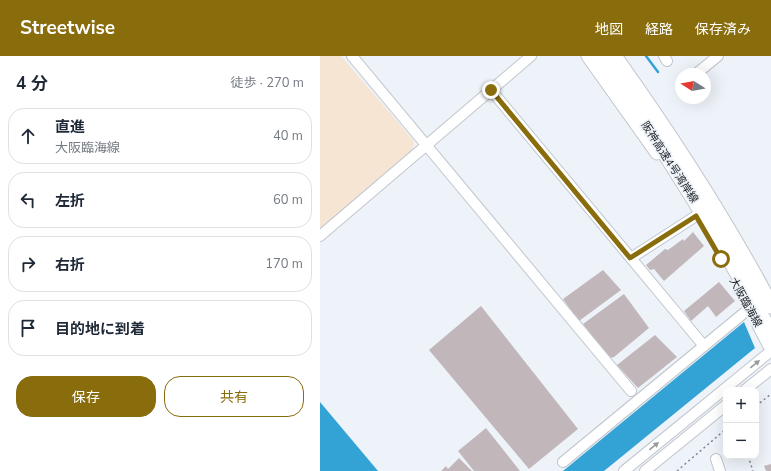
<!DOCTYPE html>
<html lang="ja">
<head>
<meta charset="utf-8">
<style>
  :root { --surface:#fff; --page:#f2f2f3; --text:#1f2937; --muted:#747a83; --line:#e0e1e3; --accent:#896c0c }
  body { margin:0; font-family:"Nunito Sans","Noto Sans JP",sans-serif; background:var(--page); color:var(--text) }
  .controls { position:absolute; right:12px; bottom:12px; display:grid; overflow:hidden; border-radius:8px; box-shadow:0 4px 16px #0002 }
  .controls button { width:36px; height:36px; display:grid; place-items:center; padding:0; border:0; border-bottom:1px solid var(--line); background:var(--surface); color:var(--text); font:20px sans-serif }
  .compass { position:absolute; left:355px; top:12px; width:36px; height:36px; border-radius:50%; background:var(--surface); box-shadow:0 4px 16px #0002; rotate:281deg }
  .stop { position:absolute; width:12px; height:12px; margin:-9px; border:3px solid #896c0c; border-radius:50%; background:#fff }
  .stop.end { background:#896c0c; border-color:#fff; box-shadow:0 1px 4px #0008 }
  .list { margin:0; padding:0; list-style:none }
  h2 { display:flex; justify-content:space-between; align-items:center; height:52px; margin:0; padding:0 16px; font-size:17px }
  h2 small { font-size:13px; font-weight:400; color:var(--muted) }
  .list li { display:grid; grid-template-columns:26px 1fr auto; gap:12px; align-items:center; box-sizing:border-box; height:56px; margin:0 8px 8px; padding:0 8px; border:1px solid var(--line); border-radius:16px }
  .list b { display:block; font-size:15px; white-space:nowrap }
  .list p { margin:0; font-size:13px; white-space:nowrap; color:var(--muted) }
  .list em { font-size:13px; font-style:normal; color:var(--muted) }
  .actions { display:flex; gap:8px; padding:12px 16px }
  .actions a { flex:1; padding:9px 0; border:1px solid var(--accent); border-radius:16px; text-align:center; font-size:14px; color:var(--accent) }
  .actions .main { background:var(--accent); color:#fff }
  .icon { flex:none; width:22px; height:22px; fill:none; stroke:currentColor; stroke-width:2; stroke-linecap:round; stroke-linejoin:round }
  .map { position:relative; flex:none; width:451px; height:415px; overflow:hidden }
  header { display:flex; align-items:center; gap:24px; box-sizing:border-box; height:56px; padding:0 20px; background:var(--accent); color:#fff }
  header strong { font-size:19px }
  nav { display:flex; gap:22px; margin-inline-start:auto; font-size:14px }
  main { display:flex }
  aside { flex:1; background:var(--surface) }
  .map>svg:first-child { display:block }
  .industrial { fill:#f7e5d4 }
  .water { fill:#33a2d5 }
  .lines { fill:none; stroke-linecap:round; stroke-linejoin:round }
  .stream { stroke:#33a2d5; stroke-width:2.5 }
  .building { fill:#c1b7ba }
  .minor-casing { stroke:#c1c6cd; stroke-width:12 }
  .major-casing { stroke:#c1c6cd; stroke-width:15 }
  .highway-casing { stroke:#c1c6cd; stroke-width:17 }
  .path { stroke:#818489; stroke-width:1.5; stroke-dasharray:2 3; stroke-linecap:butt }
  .minor { stroke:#fff; stroke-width:10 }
  .major { stroke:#fff; stroke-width:13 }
  .highway { stroke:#fff; stroke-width:15 }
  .oneway { fill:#999a9b }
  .route { stroke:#896c0c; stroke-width:5 }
  .labels { text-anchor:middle; stroke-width:3.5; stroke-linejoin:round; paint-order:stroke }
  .street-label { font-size:11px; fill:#1c1e21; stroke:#eef3fa }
</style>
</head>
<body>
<header>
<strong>Streetwise</strong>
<nav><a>地図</a><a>経路</a><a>保存済み</a></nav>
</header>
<main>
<aside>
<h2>4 分<small>徒歩 · 270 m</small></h2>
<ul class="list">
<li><svg class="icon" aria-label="ahead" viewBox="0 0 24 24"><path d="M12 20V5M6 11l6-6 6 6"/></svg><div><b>直進</b><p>大阪臨海線</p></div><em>40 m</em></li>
<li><svg class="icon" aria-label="left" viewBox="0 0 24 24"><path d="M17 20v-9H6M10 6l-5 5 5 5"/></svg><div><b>左折</b></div><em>60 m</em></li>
<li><svg class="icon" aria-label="right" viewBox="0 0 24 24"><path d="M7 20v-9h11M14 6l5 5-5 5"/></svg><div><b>右折</b></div><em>170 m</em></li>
<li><svg class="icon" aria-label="arrive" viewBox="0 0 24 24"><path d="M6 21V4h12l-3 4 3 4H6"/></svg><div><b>目的地に到着</b></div></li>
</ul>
<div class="actions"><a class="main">保存</a><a>共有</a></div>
</aside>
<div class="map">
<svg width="451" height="415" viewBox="0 0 451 415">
  <rect width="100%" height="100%" fill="#eef3fa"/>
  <!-- industrial -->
  <polygon class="industrial" points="0,0 21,0 94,85 92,94 0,172"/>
  <!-- water -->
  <g class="water">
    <polygon points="424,266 435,292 284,415 243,415"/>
    <polygon points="0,346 58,415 0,415"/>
  </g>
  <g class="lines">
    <!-- stream -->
    <polyline class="stream" points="326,0 338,16"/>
  </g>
  <!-- building -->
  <g class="building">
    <polygon points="373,176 384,190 344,225 334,213 330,214 326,209 345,193 348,194 363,183 364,185"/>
    <polygon points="283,214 301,234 259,265 243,243"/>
    <polygon points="399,226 415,245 396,261 388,250 371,265 364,255"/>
    <polygon points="304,238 329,272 294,301 290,302 263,268"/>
    <polygon points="161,250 258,373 209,413 109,294"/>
    <polygon points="335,279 357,301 318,332 297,309"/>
    <polygon points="166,372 200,415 154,415 138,395"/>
    <polygon points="139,402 152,415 121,415 126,410 128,413"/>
    <polygon points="451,408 451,415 446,415 444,410"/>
  </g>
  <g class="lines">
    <defs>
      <g id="minor">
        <polyline points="32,0 311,335"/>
        <polyline points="344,0 347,5"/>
        <polyline points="376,18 398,0"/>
        <polyline points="171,34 384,290"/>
        <polyline points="0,180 211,0"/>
        <polyline points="311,202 376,160"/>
        <polyline points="425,334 451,313"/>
        <polyline points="396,403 400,415"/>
        <polyline points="243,406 430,252"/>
        <polyline points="304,415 451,295"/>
        <polyline points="325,415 406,349"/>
      </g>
      <g id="major">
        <polyline points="268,0 337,97"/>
        <polyline points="439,269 451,292"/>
      </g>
      <g id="highway">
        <path d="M279,0C343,89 400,182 451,278"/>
        <path d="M294,0C351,80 405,163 451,250"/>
      </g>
    </defs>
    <!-- minor casing -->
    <use href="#minor" class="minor-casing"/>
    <!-- major casing -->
    <use href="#major" class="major-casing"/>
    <!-- highway casing -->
    <use href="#highway" class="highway-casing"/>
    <!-- path -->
    <g class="path">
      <polyline points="436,350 451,338"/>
      <polyline points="428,400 433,415"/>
      <polyline points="357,415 406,373"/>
    </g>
    <!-- minor -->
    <use href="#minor" class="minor"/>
    <!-- major -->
    <use href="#major" class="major"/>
    <!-- highway -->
    <use href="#highway" class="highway"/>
  </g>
  <!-- one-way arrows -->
  <defs><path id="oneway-solid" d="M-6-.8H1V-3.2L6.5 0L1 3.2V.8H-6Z"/></defs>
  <g class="oneway">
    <use href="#oneway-solid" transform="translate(435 308) rotate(-39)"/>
    <use href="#oneway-solid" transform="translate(334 390) rotate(-39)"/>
  </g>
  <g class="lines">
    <!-- route -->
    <polyline class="route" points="171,34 310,202 376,160 401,203"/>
  </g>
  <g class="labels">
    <!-- street labels -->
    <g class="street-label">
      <text transform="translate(350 106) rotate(57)" y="4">阪神高速4号湾岸線</text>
      <text transform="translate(426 246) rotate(61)" y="4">大阪臨海線</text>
    </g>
  </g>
</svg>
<div class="controls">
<button>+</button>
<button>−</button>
</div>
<svg class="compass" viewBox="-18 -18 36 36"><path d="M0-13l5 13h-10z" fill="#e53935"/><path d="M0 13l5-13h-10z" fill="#747a83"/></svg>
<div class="stop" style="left:401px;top:203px"></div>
<div class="stop end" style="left:171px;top:34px"></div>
</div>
</main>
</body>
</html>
